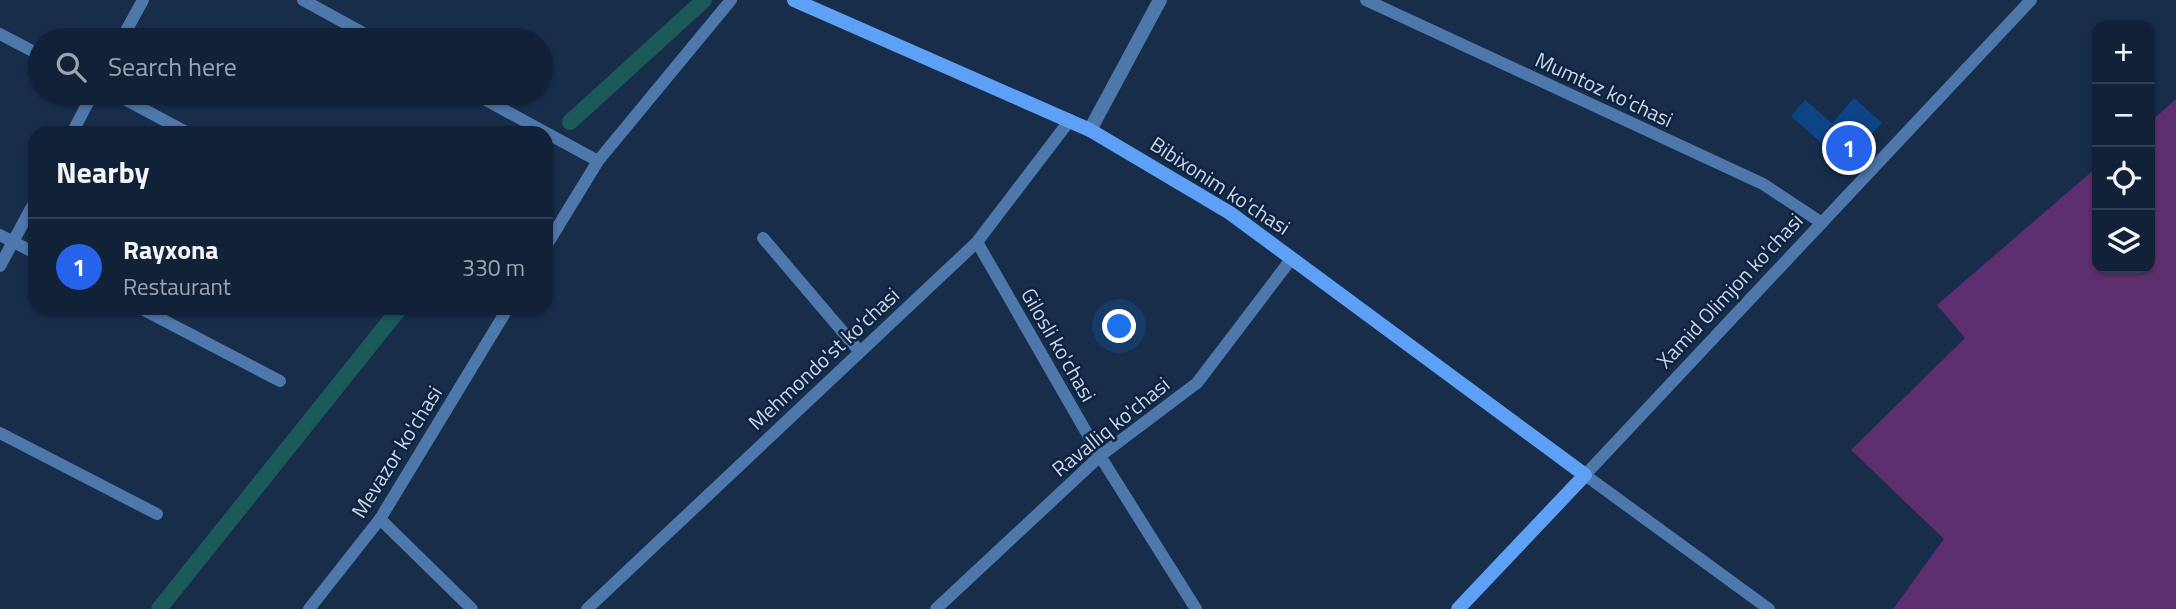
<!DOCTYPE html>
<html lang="en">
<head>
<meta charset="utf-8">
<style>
  :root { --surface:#112238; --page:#1e2f43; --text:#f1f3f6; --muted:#9ca4ae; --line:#303f53; --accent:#2563eb }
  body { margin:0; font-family:"Titillium Web",sans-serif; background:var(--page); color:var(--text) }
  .controls { position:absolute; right:21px; top:21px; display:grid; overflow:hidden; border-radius:14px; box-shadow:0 2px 5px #0004 }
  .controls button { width:63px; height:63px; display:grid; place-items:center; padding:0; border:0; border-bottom:2px solid var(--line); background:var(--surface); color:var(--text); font:35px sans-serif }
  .you { position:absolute; left:1120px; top:327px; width:24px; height:24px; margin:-18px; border:5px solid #fff; border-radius:50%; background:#1a73e8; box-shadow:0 0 0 10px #1a73e833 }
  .badge { display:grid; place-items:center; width:46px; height:46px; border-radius:50%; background:var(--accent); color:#fff; font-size:23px; font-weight:700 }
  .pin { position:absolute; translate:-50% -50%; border:4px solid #fff; box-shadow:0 2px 7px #0006 }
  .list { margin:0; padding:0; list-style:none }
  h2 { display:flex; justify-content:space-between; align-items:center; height:91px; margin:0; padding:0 28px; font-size:30px }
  h2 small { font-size:23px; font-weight:400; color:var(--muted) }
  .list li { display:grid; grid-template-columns:46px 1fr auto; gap:21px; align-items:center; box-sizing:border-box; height:98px; padding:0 28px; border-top:2px solid var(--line) }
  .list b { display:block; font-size:26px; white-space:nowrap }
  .list p { margin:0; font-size:23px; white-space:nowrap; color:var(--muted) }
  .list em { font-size:23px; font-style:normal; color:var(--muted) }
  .icon { flex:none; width:38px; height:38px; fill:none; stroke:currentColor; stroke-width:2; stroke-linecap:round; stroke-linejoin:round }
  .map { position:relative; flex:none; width:2176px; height:609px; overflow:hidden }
  .search { position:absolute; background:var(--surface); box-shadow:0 2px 5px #0004; left:28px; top:28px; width:525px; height:77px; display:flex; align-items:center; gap:18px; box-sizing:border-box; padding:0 24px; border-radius:38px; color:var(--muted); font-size:26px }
  .panel { position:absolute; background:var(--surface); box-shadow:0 2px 5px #0004; left:28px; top:126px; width:525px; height:189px; border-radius:21px }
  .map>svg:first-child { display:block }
  .green { fill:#5d2f6e }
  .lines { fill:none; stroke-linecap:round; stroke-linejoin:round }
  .canal { stroke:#1c5959; stroke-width:16 }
  .building { fill:#0c4485 }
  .minor { stroke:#4e77ac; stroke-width:12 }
  .tertiary { stroke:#4e77ac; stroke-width:14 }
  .secondary { stroke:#5ea0f6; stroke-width:14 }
  .labels { text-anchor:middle; stroke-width:5; stroke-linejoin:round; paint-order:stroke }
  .street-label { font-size:21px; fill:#c8d6e9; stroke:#0d233f }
</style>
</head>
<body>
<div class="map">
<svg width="2176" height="609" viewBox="0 0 2176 609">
  <rect width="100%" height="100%" fill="#172d4a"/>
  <!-- green -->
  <polygon class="green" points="2176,99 2176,609 1893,609 1944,539 1851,450 1965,338 1937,305 2097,167 2097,268 2150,268 2150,122"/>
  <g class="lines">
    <!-- canal -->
    <g class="canal">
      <polyline points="570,122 704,0"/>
      <polyline points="159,609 400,308"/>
    </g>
  </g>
  <!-- building -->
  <polygon class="building" points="1854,98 1882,123 1845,164 1791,116 1805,100 1832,123"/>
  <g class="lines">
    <!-- minor -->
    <g class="minor">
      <polyline points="303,0 376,40"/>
      <polyline points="1366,0 1763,184 1822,223"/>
      <polyline points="0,34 40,55"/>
      <polyline points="121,40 143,0"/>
      <polyline points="113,93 188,133"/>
      <polyline points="473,93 598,161"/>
      <polyline points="72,133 93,93"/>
      <polyline points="0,235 35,253"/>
      <polyline points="763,238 860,352"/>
      <polyline points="977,242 1100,456 1196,609"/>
      <polyline points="546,246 598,161 731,0"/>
      <polyline points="0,266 35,201"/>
      <polyline points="140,308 280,381"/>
      <polyline points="0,433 157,514"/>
      <polyline points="380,519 472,609"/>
      <polyline points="309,609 380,519 508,308"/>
      <polyline points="587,609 977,242 1070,120"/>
      <polyline points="936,609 1100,456 1197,383 1292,258"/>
      <polyline points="1769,609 1585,475 2031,0"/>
    </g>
    <!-- tertiary -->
    <polyline class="tertiary" points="1090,130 1160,0"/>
    <!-- secondary -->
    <polyline class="secondary" points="794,0 1090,130 1230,213 1585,475 1458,609"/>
  </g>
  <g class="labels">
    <!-- street labels -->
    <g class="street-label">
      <text transform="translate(1604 90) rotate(25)" y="7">Mumtoz ko'chasi</text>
      <text transform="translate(1220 186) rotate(33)" y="7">Bibixonim ko'chasi</text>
      <text transform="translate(1730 291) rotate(-47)" y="7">Xamid Olimjon ko'chasi</text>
      <text transform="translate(1058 345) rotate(60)" y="7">Gilosli ko'chasi</text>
      <text transform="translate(824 359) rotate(-43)" y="7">Mehmondo'st ko'chasi</text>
      <text transform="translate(1111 427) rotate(-39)" y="7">Ravalliq ko'chasi</text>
      <text transform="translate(397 452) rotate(-58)" y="7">Mevazor ko'chasi</text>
    </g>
  </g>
</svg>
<div class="controls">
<button>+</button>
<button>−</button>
<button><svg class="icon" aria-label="locate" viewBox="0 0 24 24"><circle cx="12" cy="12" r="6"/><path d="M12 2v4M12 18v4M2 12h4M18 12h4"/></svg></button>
<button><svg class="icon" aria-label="layers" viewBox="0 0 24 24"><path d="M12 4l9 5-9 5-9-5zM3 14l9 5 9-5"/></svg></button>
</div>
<div class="you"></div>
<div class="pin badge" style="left:1849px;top:148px">1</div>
<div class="search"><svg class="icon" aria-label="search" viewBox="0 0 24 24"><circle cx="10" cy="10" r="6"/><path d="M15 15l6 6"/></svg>Search here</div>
<section class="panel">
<h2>Nearby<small></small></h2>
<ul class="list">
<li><span class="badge">1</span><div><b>Rayxona</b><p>Restaurant</p></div><em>330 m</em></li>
</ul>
</section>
</div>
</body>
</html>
